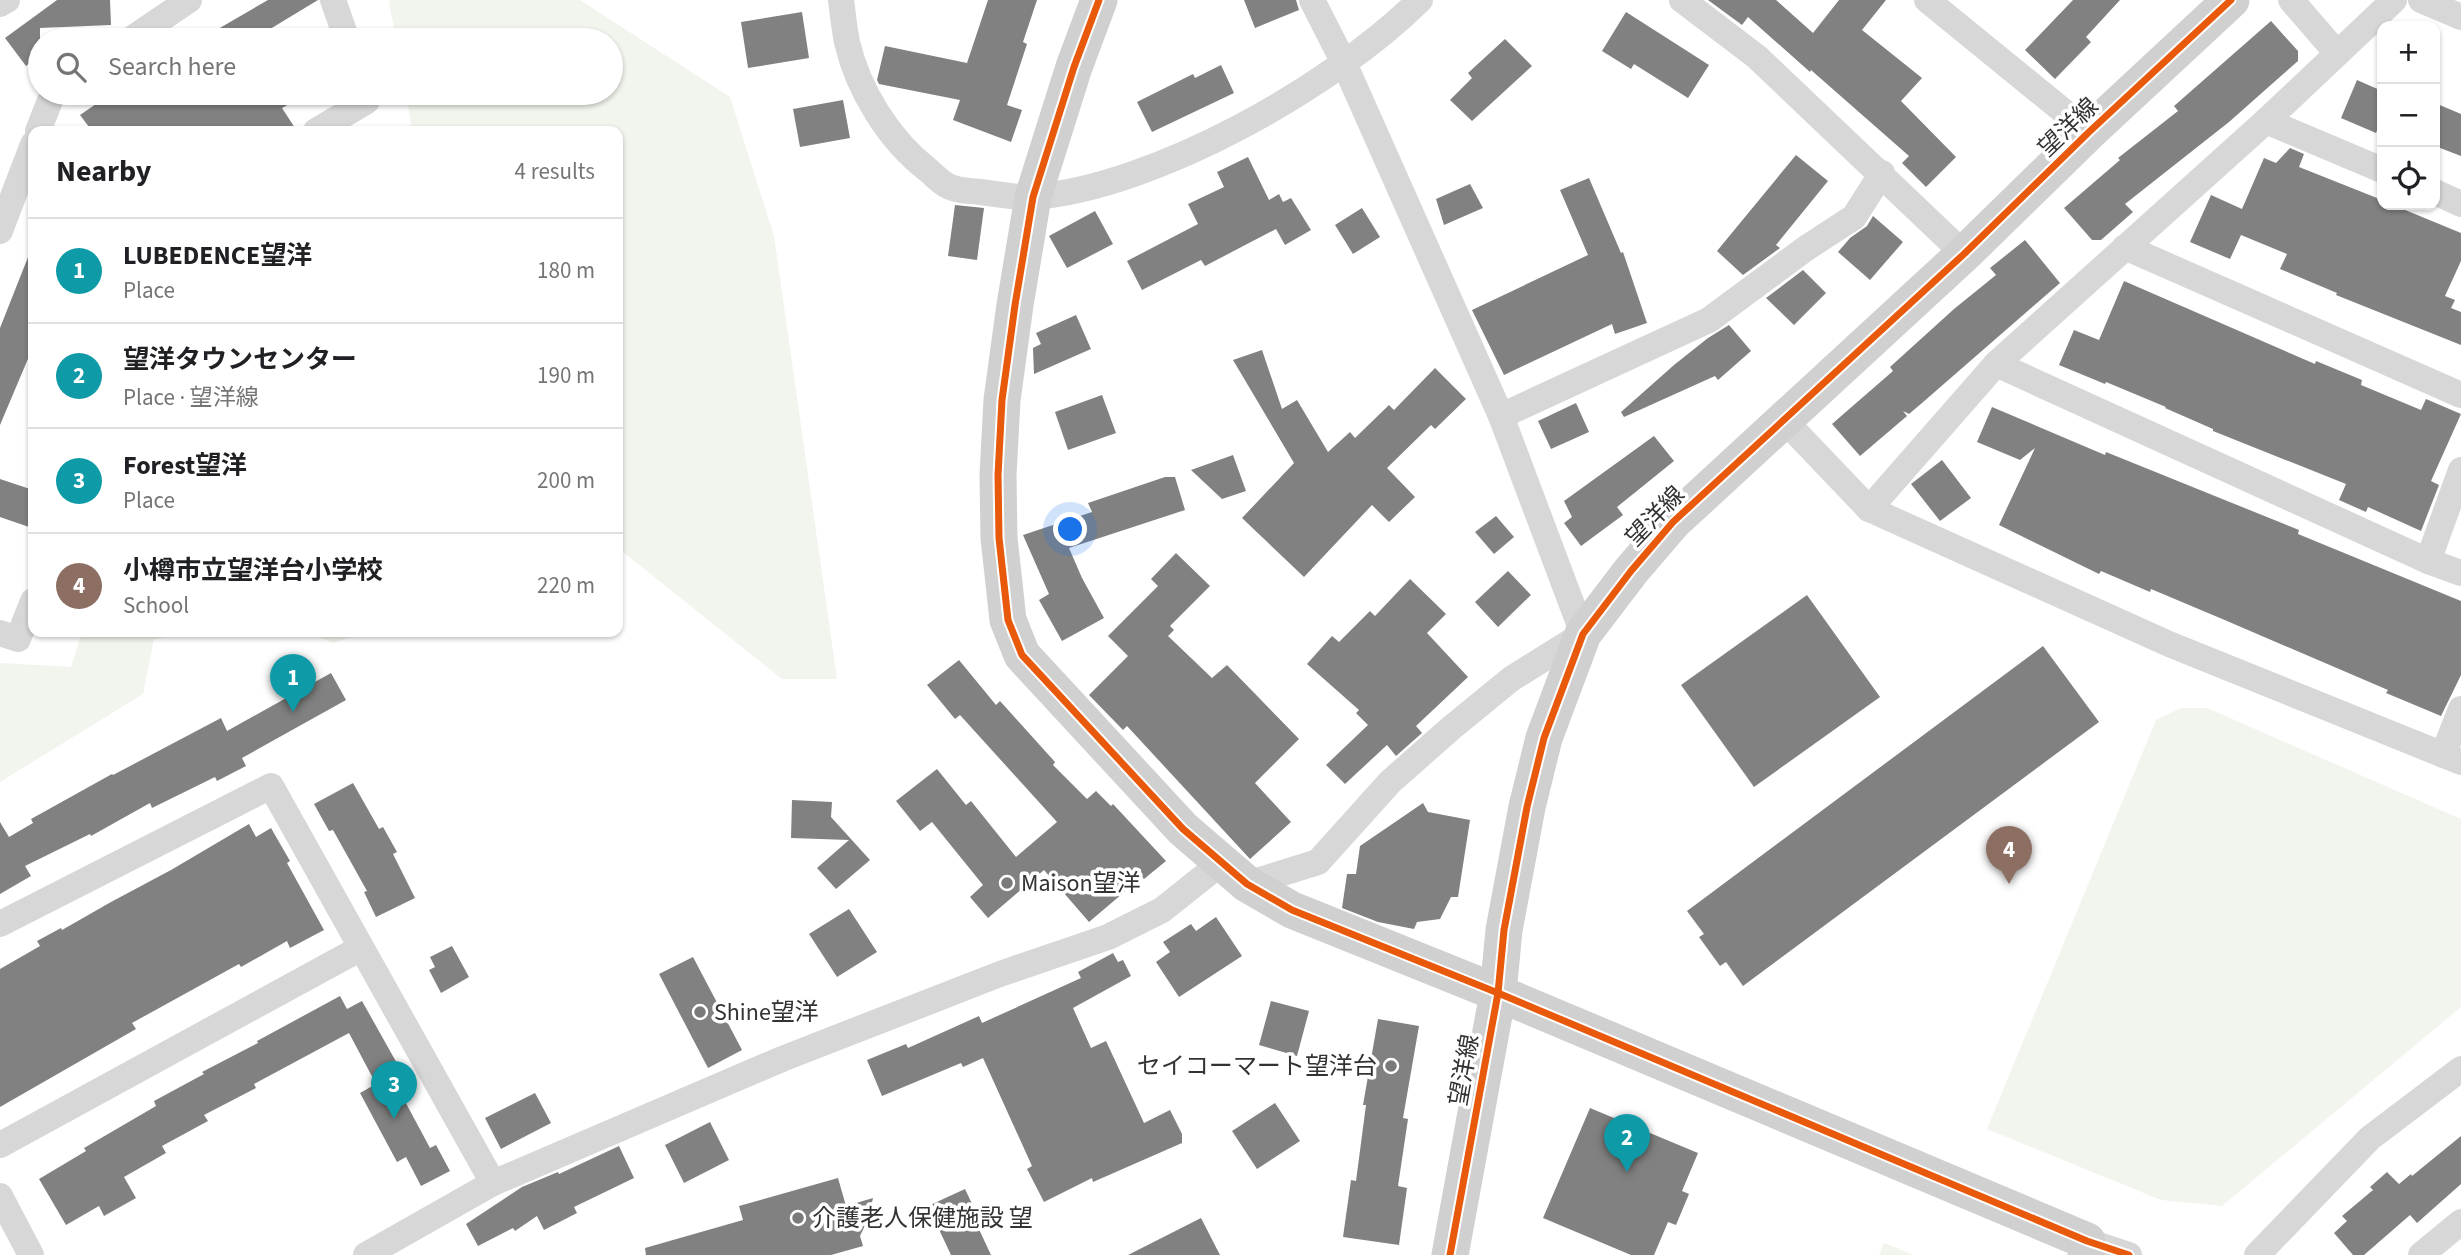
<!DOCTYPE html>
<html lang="en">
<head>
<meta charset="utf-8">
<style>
  :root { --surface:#fff; --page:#f6f6f6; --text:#202124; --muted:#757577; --line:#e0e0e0; --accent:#7a7a7a }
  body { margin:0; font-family:"Source Sans 3","Noto Sans JP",sans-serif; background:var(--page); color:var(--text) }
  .controls { position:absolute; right:21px; top:21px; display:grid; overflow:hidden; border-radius:14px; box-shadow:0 2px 5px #0004 }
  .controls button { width:63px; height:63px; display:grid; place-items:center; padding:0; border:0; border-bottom:2px solid var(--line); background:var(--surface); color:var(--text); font:35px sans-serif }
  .you { position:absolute; left:1071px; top:530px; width:24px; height:24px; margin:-18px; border:5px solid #fff; border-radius:50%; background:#1a73e8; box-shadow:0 0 0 10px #1a73e833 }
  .badge { display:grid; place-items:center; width:46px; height:46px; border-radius:50%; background:var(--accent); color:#fff; font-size:23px; font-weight:700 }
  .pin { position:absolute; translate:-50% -58px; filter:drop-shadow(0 2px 4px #0008) }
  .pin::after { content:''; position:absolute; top:37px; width:24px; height:21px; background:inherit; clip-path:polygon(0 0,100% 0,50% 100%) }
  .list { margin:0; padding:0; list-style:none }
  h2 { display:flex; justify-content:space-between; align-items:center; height:91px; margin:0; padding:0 28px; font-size:30px }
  h2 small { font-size:23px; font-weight:400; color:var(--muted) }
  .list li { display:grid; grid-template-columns:46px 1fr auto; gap:21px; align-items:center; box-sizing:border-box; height:105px; padding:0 28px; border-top:2px solid var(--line) }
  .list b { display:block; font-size:26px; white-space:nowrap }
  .list p { margin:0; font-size:23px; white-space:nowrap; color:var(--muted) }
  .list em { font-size:23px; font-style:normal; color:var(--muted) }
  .icon { flex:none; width:38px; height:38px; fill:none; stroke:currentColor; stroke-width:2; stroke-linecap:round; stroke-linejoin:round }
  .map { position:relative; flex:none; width:2461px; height:1255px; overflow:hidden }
  .search { position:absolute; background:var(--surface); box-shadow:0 2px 5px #0004; left:28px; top:28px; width:595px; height:77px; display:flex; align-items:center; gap:18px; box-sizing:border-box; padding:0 24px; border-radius:38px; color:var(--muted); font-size:26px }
  .panel { position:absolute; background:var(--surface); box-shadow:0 2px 5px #0004; left:28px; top:126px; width:595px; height:511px; border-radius:14px }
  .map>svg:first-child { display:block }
  .green { fill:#f1f5ed }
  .building { fill:#818181 }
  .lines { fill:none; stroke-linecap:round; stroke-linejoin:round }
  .street { stroke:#d7d7d7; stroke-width:26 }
  .secondary { stroke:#d0d0d0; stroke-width:37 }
  .cycleway-casing { stroke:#fff; stroke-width:11 }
  .cycleway { stroke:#e8590c; stroke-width:7 }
  .poi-dot { fill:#7a7a7a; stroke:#fff; stroke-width:2.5 }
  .labels { text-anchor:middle; stroke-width:7; stroke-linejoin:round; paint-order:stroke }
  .street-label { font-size:24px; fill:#333; stroke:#fff }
  .poi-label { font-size:24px; fill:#333; stroke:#fff; text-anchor:start }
</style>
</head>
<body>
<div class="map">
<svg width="2461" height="1255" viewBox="0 0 2461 1255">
  <rect width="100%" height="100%" fill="#fff"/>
  <!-- green -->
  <g class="green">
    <polygon points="391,0 580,0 730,97 774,236 837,679 782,679 623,552 618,553 618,131 408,131 412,129 406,93 611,93 611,40 396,40 389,2"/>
    <polygon points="82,632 199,632 154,639 143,694 0,782 0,663 71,667"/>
    <polygon points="307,632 368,632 333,643"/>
    <polygon points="2181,708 2207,708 2461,819 2461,1007 2222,1206 2161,1200 1987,1129 2156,720"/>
    <polygon points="1884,1243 1914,1255 1879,1255"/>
  </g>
  <!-- building -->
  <g class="building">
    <polygon points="57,0 110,0 111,25 40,28 40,55 26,66 5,38"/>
    <polygon points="268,0 318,0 252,40 199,40"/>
    <polygon points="988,0 1037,0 1023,42 1027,44 1007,105 1022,110 1011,142 953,120 960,100 879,84 877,80 885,46 967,63"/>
    <polygon points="1244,0 1296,0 1299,10 1255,28"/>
    <polygon points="1708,0 1776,0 1813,33 1839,0 1886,0 1862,30 1922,78 1901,101 1956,157 1926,187 1902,163 1909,156 1811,70 1810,72 1748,17 1742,25"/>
    <polygon points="2073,0 2120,0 2086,37 2091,42 2055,79 2025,50"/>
    <polygon points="802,12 809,58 748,68 741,22"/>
    <polygon points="1626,12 1709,65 1688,98 1634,64 1631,69 1602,51"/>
    <polygon points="2271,21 2298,51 2298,61 2229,122 2125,204 2133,212 2101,240 2092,240 2064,208 2120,160 2118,158 2178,111 2174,106"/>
    <polygon points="1505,39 1532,66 1472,121 1450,100 1472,78 1468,73"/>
    <polygon points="1221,65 1234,93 1152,132 1137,102 1193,74 1195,78"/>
    <polygon points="2357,80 2382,91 2382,118 2376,133 2341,118"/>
    <polygon points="112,93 309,93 282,108 297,131 92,131 80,115"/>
    <polygon points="843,100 850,138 800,147 793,109"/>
    <polygon points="2435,103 2461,114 2461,156 2435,146"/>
    <polygon points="2290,148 2304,154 2299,167 2382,200 2382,205 2393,205 2461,233 2461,261 2445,296 2455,300 2451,308 2461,312 2461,345 2336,295 2337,293 2280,269 2287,254 2241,235 2230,259 2190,242 2211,195 2242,209 2264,158 2276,163"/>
    <polygon points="1796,155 1828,181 1776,245 1780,248 1743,275 1717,251"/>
    <polygon points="1248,157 1269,200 1279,194 1283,202 1291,198 1311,230 1285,245 1276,229 1205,266 1201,260 1142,290 1127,261 1198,224 1188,204 1224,187 1217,172"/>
    <polygon points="1589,178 1621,253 1623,252 1647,323 1615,334 1612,324 1504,375 1472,310 1588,255 1560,190"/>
    <polygon points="1470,184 1483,208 1444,225 1436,199"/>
    <polygon points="955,205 984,208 977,260 948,256"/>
    <polygon points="1362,208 1380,237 1353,254 1335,225"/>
    <polygon points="1095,211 1113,244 1067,268 1049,236"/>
    <polygon points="1873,216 1903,242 1870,280 1838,252 1850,238 1867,226"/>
    <polygon points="2025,240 2060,283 1922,403 1909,414 1903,411 1907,416 1860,456 1832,424 1893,371 1890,367 1954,309 1996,275 1990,268"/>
    <polygon points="32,247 33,347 0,425 0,328"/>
    <polygon points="1803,270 1826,293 1794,325 1766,298"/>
    <polygon points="2124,281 2315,364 2316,361 2362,380 2361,385 2421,410 2426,399 2461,414 2431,481 2439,485 2421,531 2368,507 2366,512 2339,500 2346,484 2213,431 2213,429 2165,408 2166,407 2106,382 2105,384 2059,365 2074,330 2099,340"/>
    <polygon points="1076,315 1091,349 1034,374 1033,348 1041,344 1036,333"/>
    <polygon points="1729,325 1751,351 1718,380 1715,376 1624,417 1621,412 1674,365 1708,338"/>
    <polygon points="1262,350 1282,409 1297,400 1328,452 1350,432 1355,438 1389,405 1394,410 1435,368 1466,399 1435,429 1431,425 1387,468 1415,497 1389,522 1372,505 1304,577 1242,518 1294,463 1233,360"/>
    <polygon points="1102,395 1116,433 1068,450 1055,412"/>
    <polygon points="1576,403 1589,432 1551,449 1538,421"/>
    <polygon points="1992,407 2105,455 2106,452 2299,530 2298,534 2461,601 2461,675 2441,716 2386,693 2388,690 2227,621 2151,589 2150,592 2101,571 2099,574 1999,525 2035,448 2020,460 1977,442"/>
    <polygon points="1654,436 1674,461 1617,507 1623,515 1581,546 1564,523 1572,517 1564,501"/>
    <polygon points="1233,455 1246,491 1222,499 1191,470"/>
    <polygon points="1942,460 1971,498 1940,521 1911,484"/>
    <polygon points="1165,477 1175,477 1185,510 1069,548 1082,578 1104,618 1062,641 1039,600 1049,594 1023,535 1092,512 1088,503"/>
    <polygon points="0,479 33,490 33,513 29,527 0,517"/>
    <polygon points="1496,516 1514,537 1494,554 1475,532"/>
    <polygon points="1176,553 1210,586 1170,626 1174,630 1168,636 1212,678 1227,665 1299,739 1255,783 1291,822 1250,859 1127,726 1123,730 1089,695 1128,656 1108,636 1158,586 1151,579"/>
    <polygon points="1508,571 1531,595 1498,627 1475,602"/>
    <polygon points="1410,579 1446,614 1427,633 1468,677 1416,726 1422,733 1396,756 1387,745 1345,784 1326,765 1368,725 1356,713 1359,710 1307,664 1332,636 1339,642 1370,611 1375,616"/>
    <polygon points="1807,595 1880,697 1754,787 1681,685"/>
    <polygon points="2043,646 2099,722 1743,986 1726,962 1720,966 1699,937 1704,934 1687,911"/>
    <polygon points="959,660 996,705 1000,701 1055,762 1053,765 1087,799 1096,791 1111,806 1113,804 1166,861 1144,879 1142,877 1089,922 1044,870 988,918 970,897 983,885 932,822 920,831 896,801 937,769 966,805 971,801 1016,857 1057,822 960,715 955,719 927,685"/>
    <polygon points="331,673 346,700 242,758 246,766 217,781 215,777 152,808 150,803 91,836 90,834 25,866 31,876 0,894 0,822 9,837 33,823 31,819 112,774 113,775 221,718 227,731"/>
    <polygon points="353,783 379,829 383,827 397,852 393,854 415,898 376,917 364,892 367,891 333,830 329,831 314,804"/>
    <polygon points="792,800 832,802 831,817 870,860 836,889 817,868 849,840 791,838"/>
    <polygon points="1423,803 1428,812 1470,820 1458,897 1451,897 1440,919 1417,922 1414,929 1378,922 1342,908 1347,874 1356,874 1360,846"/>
    <polygon points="249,824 256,837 271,828 290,861 287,863 324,930 290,948 287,941 241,967 239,964 132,1023 136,1029 0,1107 0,969 40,946 37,941 61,928 62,930 111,902 171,870"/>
    <polygon points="849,909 877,952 837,977 809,934"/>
    <polygon points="1216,917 1242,956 1179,997 1156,962 1170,952 1163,942 1191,924 1196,931"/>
    <polygon points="452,946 469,977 441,993 429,970 435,967 430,957"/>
    <polygon points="1113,953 1118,962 1123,960 1131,976 1073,1008 1091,1048 1106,1041 1144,1123 1170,1110 1182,1134 1182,1143 1093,1182 1092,1178 1044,1202 1027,1169 1032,1166 983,1058 963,1067 961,1063 882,1096 867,1060 906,1044 908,1048 979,1016 982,1023 1081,978 1078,972"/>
    <polygon points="693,957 742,1050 708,1068 659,974"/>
    <polygon points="340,996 347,1009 362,1001 403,1074 393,1079 430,1148 436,1145 450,1171 421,1186 406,1157 397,1162 360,1093 376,1084 349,1033 254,1084 256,1088 204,1115 208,1121 162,1146 166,1153 124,1177 136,1198 104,1216 99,1206 66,1225 39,1179 86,1151 84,1148 156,1106 154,1101 204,1074 202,1072 258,1043 257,1041"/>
    <polygon points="1271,1001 1309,1011 1297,1056 1259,1045"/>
    <polygon points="1378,1019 1419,1026 1403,1118 1408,1119 1398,1186 1407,1188 1399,1245 1343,1237 1351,1180 1356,1181 1366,1105 1363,1105"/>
    <polygon points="535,1093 551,1123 501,1149 485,1118"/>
    <polygon points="1275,1103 1300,1141 1257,1169 1232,1131"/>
    <polygon points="1590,1108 1698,1153 1682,1191 1689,1194 1676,1225 1668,1222 1654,1255 1631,1255 1543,1218"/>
    <polygon points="710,1122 729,1160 684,1183 665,1145"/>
    <polygon points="2461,1136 2461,1184 2417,1223 2410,1215 2364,1255 2353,1255 2334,1233 2347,1221 2342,1216 2373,1190 2370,1187 2387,1172 2399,1184 2411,1174 2412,1176"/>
    <polygon points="619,1146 634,1178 574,1207 577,1213 544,1230 537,1216 515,1231 513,1228 478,1246 466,1224 522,1187 558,1172 559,1174"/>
    <polygon points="838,1178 846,1206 873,1198 868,1219 860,1236 863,1246 831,1255 646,1255 645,1248 743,1220 739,1206"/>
    <polygon points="965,1189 981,1223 977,1225 991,1255 951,1255 928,1206"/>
    <polygon points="1201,1218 1220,1255 1128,1255"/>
  </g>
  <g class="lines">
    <!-- street -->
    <g class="street">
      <polyline points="333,0 347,40"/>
      <path d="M841,0C843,14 844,28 847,42C858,90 889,140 928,170C935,176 944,186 953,188C961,191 971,191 980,192C997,194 1015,198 1033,197C1156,187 1333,86 1420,0"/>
      <polyline points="1682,0 1757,57 1964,254"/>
      <polyline points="1927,0 2089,132"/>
      <polyline points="2291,0 2336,52"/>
      <polyline points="2421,0 2461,17"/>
      <polyline points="0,4 7,0"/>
      <polyline points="130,40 189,0"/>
      <polyline points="2266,121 2382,170"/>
      <polyline points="38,131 53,93"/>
      <polyline points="316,131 367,101 364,93"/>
      <polyline points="2435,192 2461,204"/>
      <polyline points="0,231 33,144"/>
      <polyline points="2125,247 2461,395"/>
      <polyline points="1996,364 2428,561 2461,470"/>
      <polyline points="1501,416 1709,320 1805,249 1854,217 1882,173"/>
      <polyline points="1785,421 1869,509 2169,644 2461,762"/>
      <polyline points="1869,509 1996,364 2266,121 2394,0"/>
      <polyline points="2428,561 2461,573"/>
      <polyline points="0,633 18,639 33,601"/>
      <polyline points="2443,755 2461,709"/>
      <polyline points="1247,884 1318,862 1390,782 1450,729 1511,679 1583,634 1501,416 1344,63 1312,0"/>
      <polyline points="0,924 271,786 493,1183"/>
      <polyline points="0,1145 361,948"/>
      <polyline points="0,1196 31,1255"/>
      <polyline points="2087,1241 2129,1255"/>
      <polyline points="366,1255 493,1183 782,1059 1000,974 1108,937 1162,910 1221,863"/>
      <polyline points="2257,1255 2370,1138 2461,1069"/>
      <polyline points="2421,1255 2461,1222"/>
    </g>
    <!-- secondary -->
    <g class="secondary">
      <polyline points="1099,0 1074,67 1033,197 1015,305 1002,400 998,475 999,538 1008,620 1022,655 1183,829 1247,884 1292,910 1498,993 2087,1241 2086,1255"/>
      <polyline points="1450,1255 1498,993 1504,930 1527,807 1544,738 1583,634 1631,571 1673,522 1964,254 2089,132 2231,0"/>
    </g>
    <defs>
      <g id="cycleway">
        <polyline points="1099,0 1074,67 1033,197 1015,305 1002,400 998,475 999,538 1008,620 1022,655 1183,829 1247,884 1292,910 1498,993 2087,1241 2129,1255"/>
        <polyline points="1450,1255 1498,993 1504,930 1527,807 1544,738 1583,634 1631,571 1673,522 1964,254 2089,132 2231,0"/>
      </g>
    </defs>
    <!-- cycleway casing -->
    <use href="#cycleway" class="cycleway-casing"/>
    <!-- cycleway -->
    <use href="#cycleway" class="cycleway"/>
  </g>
  <!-- markers -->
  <g class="poi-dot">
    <circle cx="1007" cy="883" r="7"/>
    <circle cx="700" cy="1012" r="7"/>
    <circle cx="1391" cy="1066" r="7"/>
    <circle cx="798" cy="1218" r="7"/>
  </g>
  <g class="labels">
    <!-- street labels -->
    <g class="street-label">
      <text transform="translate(2068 127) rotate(-44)" y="8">望洋線</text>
      <text transform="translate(1655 516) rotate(-46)" y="8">望洋線</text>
      <text transform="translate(1464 1070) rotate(-80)" y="8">望洋線</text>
    </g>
    <!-- poi labels -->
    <g class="poi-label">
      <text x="1021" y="891">Maison望洋</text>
      <text x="714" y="1020">Shine望洋</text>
      <text x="1377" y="1074" text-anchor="end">セイコーマート望洋台</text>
      <text x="812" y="1226">介護老人保健施設 望</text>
    </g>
  </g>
</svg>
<div class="controls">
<button>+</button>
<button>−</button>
<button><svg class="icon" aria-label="locate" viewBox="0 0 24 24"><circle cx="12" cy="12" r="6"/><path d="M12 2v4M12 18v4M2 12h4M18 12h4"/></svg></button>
</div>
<div class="you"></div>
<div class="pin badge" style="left:293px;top:712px;background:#0f9aa8">1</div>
<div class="pin badge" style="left:1627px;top:1172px;background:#0f9aa8">2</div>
<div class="pin badge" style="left:394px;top:1119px;background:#0f9aa8">3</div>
<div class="pin badge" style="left:2009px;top:884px;background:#8d6e63">4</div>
<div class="search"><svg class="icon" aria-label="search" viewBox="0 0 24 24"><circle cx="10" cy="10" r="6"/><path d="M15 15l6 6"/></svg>Search here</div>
<section class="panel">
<h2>Nearby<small>4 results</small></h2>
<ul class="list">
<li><span class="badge" style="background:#0f9aa8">1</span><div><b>LUBEDENCE望洋</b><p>Place</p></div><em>180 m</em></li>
<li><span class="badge" style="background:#0f9aa8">2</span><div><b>望洋タウンセンター</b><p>Place · 望洋線</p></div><em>190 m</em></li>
<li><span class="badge" style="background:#0f9aa8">3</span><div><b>Forest望洋</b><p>Place</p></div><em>200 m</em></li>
<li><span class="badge" style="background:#8d6e63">4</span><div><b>小樽市立望洋台小学校</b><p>School</p></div><em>220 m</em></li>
</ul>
</section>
</div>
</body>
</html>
